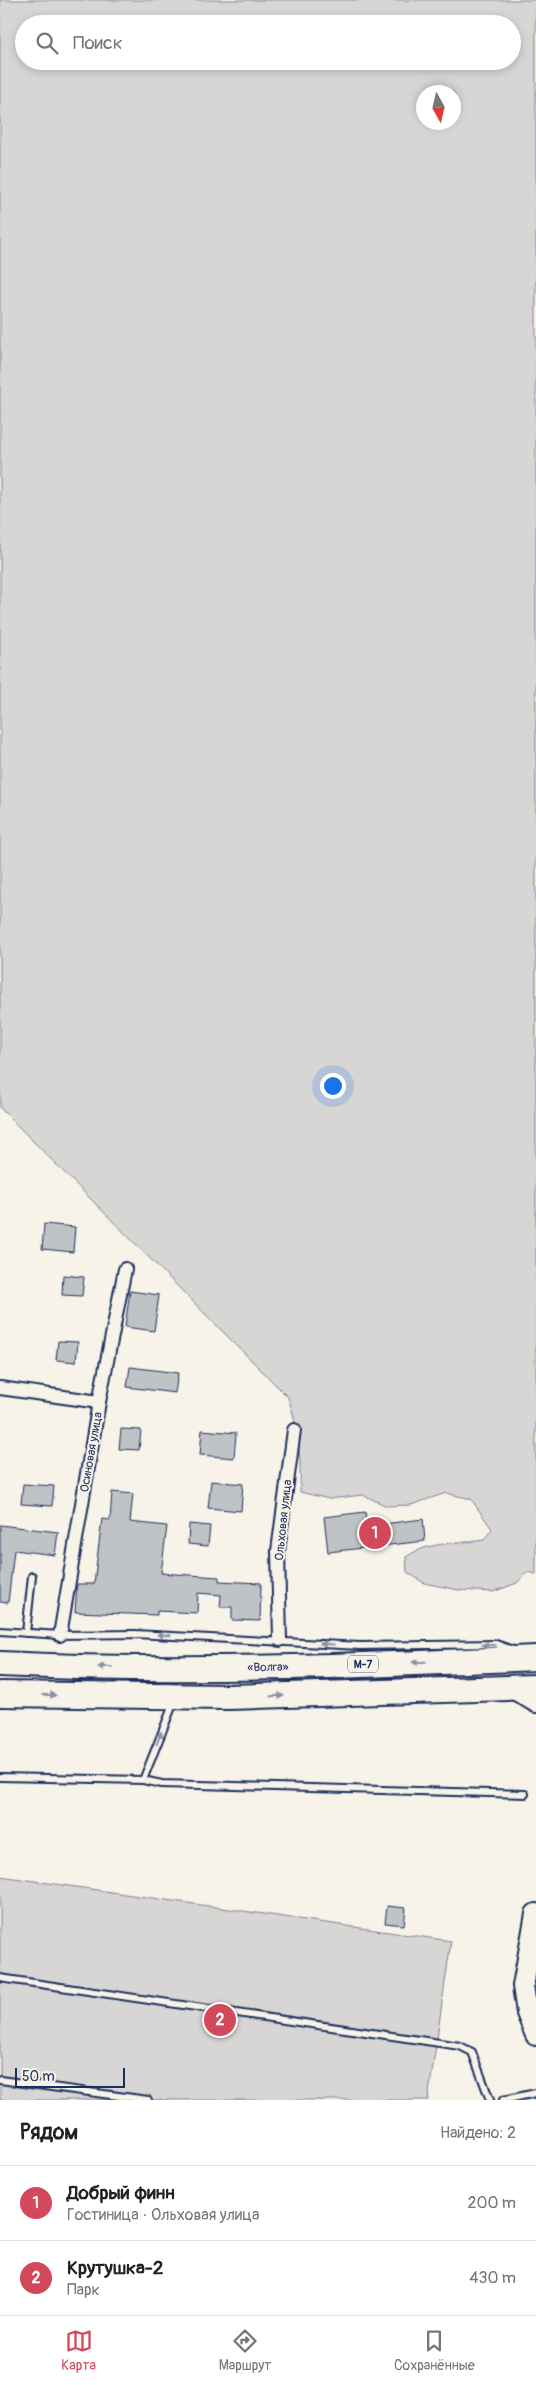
<!DOCTYPE html>
<html lang="ru">
<head>
<meta charset="utf-8">
<style>
  :root { --surface:#fff; --page:#f2f2f2; --text:#222; --muted:#767676; --line:#e0e0e0; --accent:#d1495b }
  body { margin:0; font-family:Pangolin,sans-serif; background:var(--page); color:var(--text) }
  .compass { position:absolute; left:416px; top:85px; width:45px; height:45px; border-radius:50%; background:var(--surface); box-shadow:0 2px 8px #0003; rotate:172deg }
  .scale { position:absolute; left:15px; bottom:12px; width:110px; box-sizing:border-box; padding-left:5px; border:2px solid #1b2f5e; border-top:0; font-size:14px; line-height:18px; white-space:nowrap; color:#1b2f5e; -webkit-text-stroke:4px #f7f3e8; paint-order:stroke }
  .you { position:absolute; left:332px; top:1085px; width:18px; height:18px; margin:-12px; border:4px solid #fff; border-radius:50%; background:#1a73e8; box-shadow:0 0 0 8px #1a73e833 }
  .badge { display:grid; place-items:center; width:32px; height:32px; border-radius:50%; background:var(--accent); color:#fff; font-size:16px; font-weight:700 }
  .pin { position:absolute; translate:-50% -50%; border:2px solid #fff; box-shadow:0 1px 5px #0006 }
  .list { margin:0; padding:0; list-style:none }
  h2 { display:flex; justify-content:space-between; align-items:center; height:65px; margin:0; padding:0 20px; font-size:21px }
  h2 small { font-size:16px; font-weight:400; color:var(--muted) }
  .list li { display:grid; grid-template-columns:32px 1fr auto; gap:15px; align-items:center; box-sizing:border-box; height:75px; padding:0 20px; border-top:1px solid var(--line) }
  .list b { display:block; font-size:19px; white-space:nowrap }
  .list p { margin:0; font-size:16px; white-space:nowrap; color:var(--muted) }
  .list em { font-size:16px; font-style:normal; color:var(--muted) }
  .icon { flex:none; width:28px; height:28px; fill:none; stroke:currentColor; stroke-width:2; stroke-linecap:round; stroke-linejoin:round }
  .map { position:relative; flex:none; width:536px; height:2100px; overflow:hidden }
  .search { position:absolute; background:var(--surface); box-shadow:0 2px 8px #0003; left:15px; right:15px; top:15px; height:55px; display:flex; align-items:center; gap:12px; box-sizing:border-box; padding:0 18px; border-radius:28px; color:var(--muted); font-size:19px }
  .sheet { height:215px; background:var(--surface) }
  nav { display:flex; justify-content:space-around; align-items:center; box-sizing:border-box; height:70px; border-top:1px solid var(--line); background:var(--surface); font-size:14px; color:var(--muted) }
  nav a { display:grid; justify-items:center; gap:2px }
  nav .on { color:var(--accent) }
  .map>svg:first-child { display:block }
  .green { fill:#d7d6d4; stroke:#798299; fill-rule:evenodd }
  .building { fill:#c0c3c5; stroke:#1b2f5e }
  .lines { fill:none; stroke-linecap:round; stroke-linejoin:round }
  .lane-casing { stroke:#1b2f5e; stroke-width:10 }
  .street-casing { stroke:#1b2f5e; stroke-width:16 }
  .primary-casing { stroke:#1b2f5e; stroke-width:24 }
  .highway-casing { stroke:#1b2f5e; stroke-width:28 }
  .lane { stroke:#f7f3e8; stroke-width:6 }
  .street { stroke:#f7f3e8; stroke-width:12 }
  .primary { stroke:#f7f3e8; stroke-width:20 }
  .highway { stroke:#f7f3e8; stroke-width:24 }
  .oneway { fill:#8991a3 }
  .labels { text-anchor:middle; stroke-width:4; stroke-linejoin:round; paint-order:stroke }
  .shield { fill:#f7f3e8; stroke:#5d6a87; stroke-width:1 }
  .shield-label { font-size:11px; font-weight:bold; fill:#1b2f5e }
  .street-label { font-size:12px; fill:#1b2f5e; stroke:#f7f3e8 }
</style>
</head>
<body>
<div class="map">
<svg width="536" height="2100" viewBox="0 0 536 2100">
  <rect width="100%" height="100%" fill="#f7f3e8"/>
  <filter id="ink" filterUnits="userSpaceOnUse"><feTurbulence type="fractalNoise" baseFrequency=".02" numOctaves="2"/><feDisplacementMap in="SourceGraphic" scale="10" xChannelSelector="R" yChannelSelector="G"/><feConvolveMatrix kernelMatrix="1 2 1 2 8 2 1 2 1" color-interpolation-filters="sRGB"/></filter>
  <g filter="url(#ink)">
    <!-- green -->
    <g class="green">
      <path d="M0,0H536V1574L527,1572L517,1583L493,1592L459,1590L424,1583L407,1572L406,1557C429,1541 457,1544 484,1540L492,1529L471,1499L446,1493L411,1505L387,1506L363,1495L329,1499L300,1492C301,1458 299,1429 288,1397L0,1108ZM24,24H512V61H24ZM424,92H454V122H424Z"/>
      <polygon points="0,1876 451,1941 428,2100 0,2100"/>
    </g>
    <!-- building -->
    <g class="building">
      <polygon points="44,1224 75,1227 73,1252 42,1249"/>
      <polygon points="63,1275 84,1277 82,1296 62,1295"/>
      <polygon points="130,1291 159,1295 154,1331 125,1327"/>
      <polygon points="58,1341 78,1342 76,1362 56,1360"/>
      <polygon points="130,1367 178,1373 175,1393 127,1387"/>
      <polygon points="121,1429 141,1430 139,1450 119,1449"/>
      <polygon points="202,1430 236,1433 234,1458 200,1455"/>
      <polygon points="211,1481 243,1484 241,1511 208,1508"/>
      <polygon points="23,1484 54,1486 52,1506 21,1504"/>
      <polygon points="112,1492 133,1494 130,1522 167,1526 161,1573 219,1577 219,1581 261,1583 260,1621 232,1620 232,1607 220,1607 221,1595 198,1593 197,1613 157,1611 157,1615 75,1612 77,1584 94,1584 102,1519 110,1520"/>
      <polygon points="365,1512 367,1526 423,1519 425,1541 328,1552 324,1517"/>
      <polygon points="189,1524 210,1526 208,1546 188,1544"/>
      <polygon points="0,1525 58,1532 55,1555 14,1550 8,1603 0,1602"/>
      <polygon points="387,1906 406,1908 404,1925 385,1923"/>
    </g>
    <g class="lines">
      <defs>
        <g id="lane">
          <polyline points="0,1631 60,1635 135,1634 360,1646 496,1644 513,1650"/>
          <polyline points="26,1633 32,1576"/>
          <polyline points="0,1777 143,1780 162,1784 525,1794"/>
          <polyline points="143,1780 174,1702"/>
          <polyline points="0,1978 460,2046 472,2052 490,2100"/>
          <polyline points="0,2080 148,2100"/>
          <polyline points="503,2100 536,2093"/>
        </g>
        <g id="street">
          <polyline points="0,1388 99,1402"/>
          <polyline points="60,1635 99,1402 125,1269"/>
          <polyline points="280,1640 278,1551 294,1430"/>
        </g>
        <g id="primary">
          <polyline points="513,1688 536,1702"/>
          <polyline points="536,1914 523,1986 527,2013 536,2035"/>
        </g>
        <g id="highway">
          <path d="M0,1664C179,1673 358,1666 536,1658"/>
          <polyline points="0,1694 228,1697 536,1687"/>
        </g>
      </defs>
      <!-- lane casing -->
      <use href="#lane" class="lane-casing"/>
      <!-- street casing -->
      <use href="#street" class="street-casing"/>
      <!-- primary casing -->
      <use href="#primary" class="primary-casing"/>
      <!-- highway casing -->
      <use href="#highway" class="highway-casing"/>
      <!-- lane -->
      <use href="#lane" class="lane"/>
      <!-- street -->
      <use href="#street" class="street"/>
      <!-- primary -->
      <use href="#primary" class="primary"/>
      <!-- highway -->
      <use href="#highway" class="highway"/>
    </g>
    <!-- one-way arrows -->
    <defs><path id="oneway-solid" d="M-6-.8H1V-3.2L6.5 0L1 3.2V.8H-6Z" transform="scale(1.25)"/></defs>
    <g class="oneway">
      <use href="#oneway-solid" transform="translate(164 1635) rotate(-178)"/>
      <use href="#oneway-solid" transform="translate(327 1644) rotate(-176)"/>
      <use href="#oneway-solid" transform="translate(489 1645) rotate(-179)"/>
      <use href="#oneway-solid" transform="translate(419 1662) rotate(178)"/>
      <use href="#oneway-solid" transform="translate(105 1667) rotate(-180)"/>
      <use href="#oneway-solid" transform="translate(49 1695) rotate(1)"/>
      <use href="#oneway-solid" transform="translate(277 1696) rotate(-2)"/>
      <use href="#oneway-solid" transform="translate(159 1738) rotate(-69)"/>
    </g>
  </g>
  <g class="labels">
    <!-- shield labels -->
    <rect class="shield" x="348" y="1655.5" width="30" height="17" rx="4"/>
    <g class="shield-label">
      <text x="363" y="1668">М-7</text>
    </g>
    <!-- street labels -->
    <g class="street-label">
      <text transform="translate(91 1452) rotate(-80)" y="4">Осиновая улица</text>
      <text transform="translate(283 1520) rotate(-84)" y="4">Ольховая улица</text>
      <text transform="translate(268 1667) rotate(-1)" y="4">«Волга»</text>
    </g>
  </g>
</svg>
<svg class="compass" viewBox="-18 -18 36 36"><path d="M0-13l5 13h-10z" fill="#e53935"/><path d="M0 13l5-13h-10z" fill="#767676"/></svg>
<div class="scale">50 m</div>
<div class="you"></div>
<div class="pin badge" style="left:375px;top:1533px">1</div>
<div class="pin badge" style="left:220px;top:2020px">2</div>
<div class="search"><svg class="icon" aria-label="search" viewBox="0 0 24 24"><circle cx="10" cy="10" r="6"/><path d="M15 15l6 6"/></svg>Поиск</div>
</div>
<section class="sheet">
<h2>Рядом<small>Найдено: 2</small></h2>
<ul class="list">
<li><span class="badge">1</span><div><b>Добрый финн</b><p>Гостиница · Ольховая улица</p></div><em>200 m</em></li>
<li><span class="badge">2</span><div><b>Крутушка-2</b><p>Парк</p></div><em>430 m</em></li>
</ul>
</section>
<nav>
<a class="on"><svg class="icon" aria-label="map" viewBox="0 0 24 24"><path d="M3 6l6-2 6 2 6-2v14l-6 2-6-2-6 2zM9 4v14M15 6v14"/></svg>Карта</a>
<a><svg class="icon" aria-label="directions" viewBox="0 0 24 24"><path d="M12 3l9 9-9 9-9-9zM9 14v-3h6M13 9l2 2-2 2"/></svg>Маршрут</a>
<a><svg class="icon" aria-label="saved" viewBox="0 0 24 24"><path d="M7 4h10v16l-5-4-5 4z"/></svg>Сохранённые</a>
</nav>
</body>
</html>
